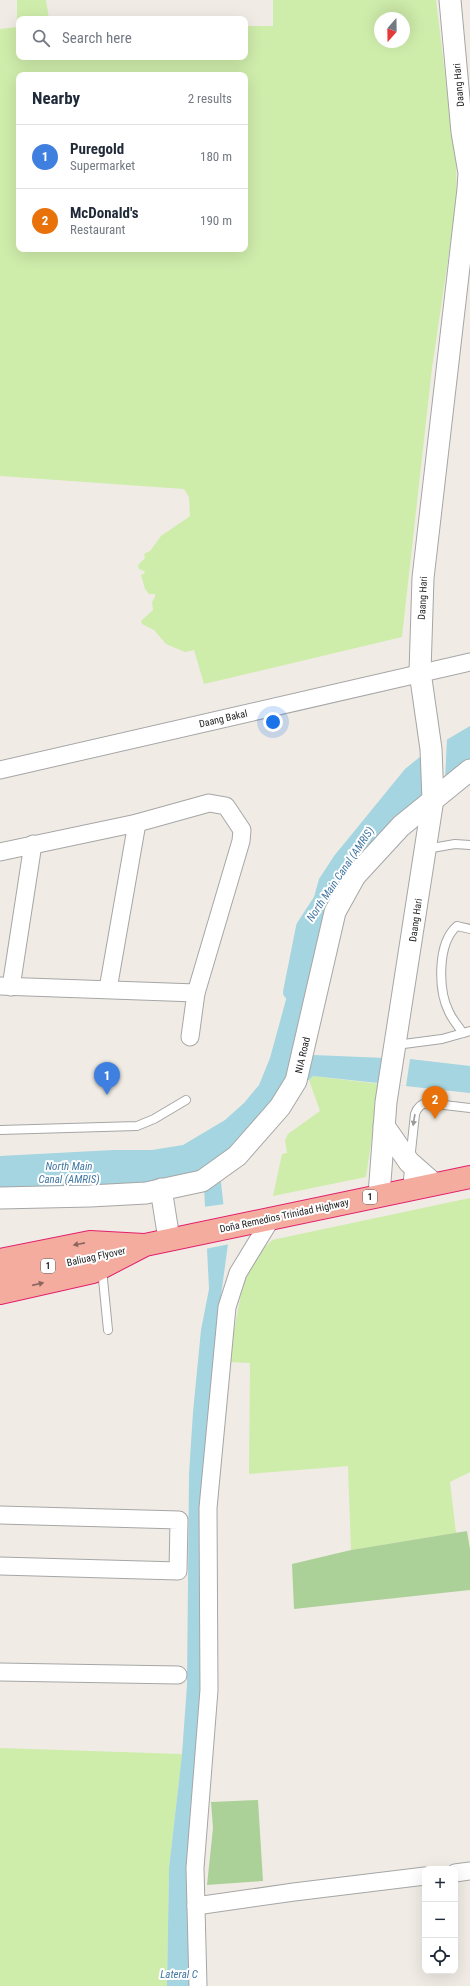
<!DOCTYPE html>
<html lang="en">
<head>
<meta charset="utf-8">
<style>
  :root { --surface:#fff; --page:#f2f2f3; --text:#1f2937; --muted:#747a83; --line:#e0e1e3; --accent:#cf000c }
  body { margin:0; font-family:"Roboto Condensed",sans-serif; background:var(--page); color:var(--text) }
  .controls { position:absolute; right:12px; bottom:12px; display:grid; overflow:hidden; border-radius:8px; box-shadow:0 4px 16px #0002 }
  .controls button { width:36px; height:36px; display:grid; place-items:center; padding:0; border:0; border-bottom:1px solid var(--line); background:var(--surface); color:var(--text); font:20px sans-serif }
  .compass { position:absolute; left:374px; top:12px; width:36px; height:36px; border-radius:50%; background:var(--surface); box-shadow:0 4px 16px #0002; rotate:200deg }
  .you { position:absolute; left:273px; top:722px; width:14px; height:14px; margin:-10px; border:3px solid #fff; border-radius:50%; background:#1a73e8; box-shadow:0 0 0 6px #1a73e833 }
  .badge { display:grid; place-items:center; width:26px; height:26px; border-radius:50%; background:var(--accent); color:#fff; font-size:13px; font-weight:700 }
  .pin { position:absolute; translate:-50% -33px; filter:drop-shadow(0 1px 2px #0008) }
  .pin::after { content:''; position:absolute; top:21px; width:14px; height:12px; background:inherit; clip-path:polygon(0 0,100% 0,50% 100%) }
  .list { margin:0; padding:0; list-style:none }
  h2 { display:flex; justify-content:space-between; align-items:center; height:52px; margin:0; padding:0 16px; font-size:17px }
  h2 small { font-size:13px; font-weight:400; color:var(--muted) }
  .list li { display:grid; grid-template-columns:26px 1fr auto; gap:12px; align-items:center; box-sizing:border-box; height:64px; padding:0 16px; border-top:1px solid var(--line) }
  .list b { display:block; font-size:15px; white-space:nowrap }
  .list p { margin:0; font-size:13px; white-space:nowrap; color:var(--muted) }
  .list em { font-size:13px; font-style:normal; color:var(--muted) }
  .icon { flex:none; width:22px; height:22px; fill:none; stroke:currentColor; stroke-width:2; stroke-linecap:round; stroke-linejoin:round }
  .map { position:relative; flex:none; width:470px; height:1986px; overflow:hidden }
  .search { position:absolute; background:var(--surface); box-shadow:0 4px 16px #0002; left:16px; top:16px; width:232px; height:44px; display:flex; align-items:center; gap:10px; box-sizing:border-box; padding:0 14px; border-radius:8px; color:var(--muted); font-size:15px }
  .panel { position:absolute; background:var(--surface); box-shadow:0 4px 16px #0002; left:16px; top:72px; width:232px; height:180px; border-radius:8px }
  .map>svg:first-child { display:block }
  .grass { fill:#ceecaa; fill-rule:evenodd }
  .forest { fill:#acd198 }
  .water { fill:#a4d5e0 }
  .pier { fill:#f0ece5 }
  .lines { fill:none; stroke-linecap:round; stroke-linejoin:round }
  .canal { stroke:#a4d5e0; stroke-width:16 }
  .service-casing { stroke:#a6a6a6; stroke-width:10 }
  .minor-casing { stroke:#a6a6a6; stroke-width:19 }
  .tertiary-casing { stroke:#a6a6a6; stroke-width:23 }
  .trunk-casing { stroke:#e21f6d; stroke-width:24 }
  .service { stroke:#fff; stroke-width:8 }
  .minor { stroke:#fff; stroke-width:17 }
  .tertiary { stroke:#fff; stroke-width:21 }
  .trunk { stroke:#f4ac9f; stroke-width:22 }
  .oneway { fill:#9a9a9a }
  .oneway2 { fill:#8a665f }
  .labels { text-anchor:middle; stroke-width:4; stroke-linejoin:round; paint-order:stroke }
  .shield { fill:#fff; stroke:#626262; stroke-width:1 }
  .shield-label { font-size:9px; font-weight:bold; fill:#1f1f1f }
  .street-label { font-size:10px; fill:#1f1f1f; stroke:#fff }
  .water-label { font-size:11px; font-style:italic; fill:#4278a3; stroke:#fff }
</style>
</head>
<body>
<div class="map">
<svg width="470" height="1986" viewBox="0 0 470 1986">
  <rect width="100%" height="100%" fill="#f0ece5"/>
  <!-- grass -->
  <g class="grass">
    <path d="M17,0H46L49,19H19V57H245V26H273V0H436L456,165L457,199L432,368L402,637L204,684L194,650L185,652L166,644L154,630L142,624L141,621L153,610L152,602L155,597V594H149L145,589L141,575L145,573L144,571L139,569L138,565L145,558L144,554L150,551L161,536L190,516L189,497L184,489L0,476V29L17,27ZM380,18H404V42H380ZM19,75H245V249H19Z"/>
    <polygon points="313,1076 380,1084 366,1177 273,1196 282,1154 287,1153 285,1140 288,1134 320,1111 309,1080"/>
    <polygon points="470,1198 470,1472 450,1482 456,1533 351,1550 348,1466 249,1474 250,1363 228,1362 244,1278 262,1250 272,1240"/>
    <polygon points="0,1748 182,1754 169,1868 167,1986 0,1986"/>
  </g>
  <!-- forest -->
  <g class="forest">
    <polygon points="467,1531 470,1549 470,1590 294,1609 292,1564 351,1550"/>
    <polygon points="258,1800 263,1881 207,1885 213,1828 211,1802"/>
  </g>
  <!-- water -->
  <polygon class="water" points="470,726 470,760 358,860 313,1055 410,1059 470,1066 470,1093 313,1076 309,1080 288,1077 278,1103 244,1139 218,1156 228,1244 220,1303 204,1618 190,1986 167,1986 169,1868 182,1754 187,1685 189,1474 193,1412 201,1330 209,1289 203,1167 194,1173 171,1183 0,1195 0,1156 113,1150 152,1150 183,1145 225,1120 244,1103 259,1085 270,1058 319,879 334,856 405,769 426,752"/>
  <!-- pier -->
  <g class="pier">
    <polygon points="447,739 445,780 423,797 426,752"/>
    <polygon points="384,1057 410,1059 406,1086 380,1084"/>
    <polygon points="225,1204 230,1244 205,1249 203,1207"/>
  </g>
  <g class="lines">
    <!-- canal -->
    <polyline class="canal" points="291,992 304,927 321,901"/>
    <defs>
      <g id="service">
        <polyline points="426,849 455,844 470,845"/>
        <path d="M463,1033C458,1026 452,1019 449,1012C438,990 437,943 457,926L470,929"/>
        <polyline points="396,1045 442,1039 470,1031"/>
        <polyline points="0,1130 137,1126 154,1119 186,1100"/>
        <path d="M407,1189L415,1114C417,1108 420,1104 427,1103L470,1108"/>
        <polyline points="102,1269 108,1330"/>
      </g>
      <g id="minor">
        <polyline points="0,770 470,662"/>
        <polyline points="0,852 137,823 209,803 226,806 242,830 241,841 196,993 190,1037"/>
        <polyline points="0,986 196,993"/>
        <polyline points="11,987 33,844"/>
        <polyline points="108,989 137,823"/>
        <polyline points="0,1515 179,1520 178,1571 0,1566"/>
        <polyline points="0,1672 178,1675"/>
        <polyline points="455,1873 470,1871"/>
        <polyline points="196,1906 294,1892 425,1876"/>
        <polyline points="198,1986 195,1868 209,1690 208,1508 227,1307 238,1273 271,1219"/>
      </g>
      <g id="tertiary">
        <polyline points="384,1126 409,1162 434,1184"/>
        <polyline points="161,1189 169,1239"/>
        <polyline points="379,1195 386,1102 433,799 431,749 420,672 423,578 468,189 469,173 462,132 450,0"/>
        <polyline points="0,1198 90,1196 146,1193 202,1181 237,1156 280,1107 296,1081 335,912 355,876 401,826 470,770"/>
      </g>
      <g id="trunk">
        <polyline points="0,1260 90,1242 144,1245"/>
        <polyline points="0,1276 99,1255"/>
        <polyline points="0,1293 93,1272 145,1245 470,1177"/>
      </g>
    </defs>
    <!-- service casing -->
    <use href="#service" class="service-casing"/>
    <!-- minor casing -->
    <use href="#minor" class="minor-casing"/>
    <!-- tertiary casing -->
    <use href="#tertiary" class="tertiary-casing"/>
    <!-- trunk casing -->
    <use href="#trunk" class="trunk-casing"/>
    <!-- service -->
    <use href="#service" class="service"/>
    <!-- minor -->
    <use href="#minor" class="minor"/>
    <!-- tertiary -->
    <use href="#tertiary" class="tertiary"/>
    <!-- trunk -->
    <use href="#trunk" class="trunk"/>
  </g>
  <!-- one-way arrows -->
  <defs><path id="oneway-solid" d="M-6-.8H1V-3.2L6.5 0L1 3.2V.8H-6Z"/></defs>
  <use class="oneway" href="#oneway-solid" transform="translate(414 1120) rotate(99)"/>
  <g class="oneway2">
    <use href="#oneway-solid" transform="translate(79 1244) rotate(169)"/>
    <use href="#oneway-solid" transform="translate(38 1284) rotate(-13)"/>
  </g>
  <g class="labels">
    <!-- shield labels -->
    <g class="shield">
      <rect x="363" y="1190" width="14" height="14" rx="3"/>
      <rect x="41" y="1259" width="14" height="14" rx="3"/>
    </g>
    <g class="shield-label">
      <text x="370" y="1200">1</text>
      <text x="48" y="1269">1</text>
    </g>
    <!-- street labels -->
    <g class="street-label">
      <text transform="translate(458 85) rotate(-95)" y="4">Daang Hari</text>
      <text transform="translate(422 598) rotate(-87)" y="4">Daang Hari</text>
      <text transform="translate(223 718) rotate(-13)" y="4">Daang Bakal</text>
      <text transform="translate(415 920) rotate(-82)" y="4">Daang Hari</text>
      <text transform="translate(302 1055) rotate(-77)" y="4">NIA Road</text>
      <text transform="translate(284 1215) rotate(-12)" y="4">Doña Remedios Trinidad Highway</text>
      <text transform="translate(96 1256) rotate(-12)" y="4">Baliuag Flyover</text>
    </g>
    <!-- water labels -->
    <g class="water-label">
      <text transform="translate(340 874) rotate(-56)" y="4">North Main Canal (AMRIS)</text>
      <text x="69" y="1170">North Main<tspan x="69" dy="13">Canal (AMRIS)</tspan></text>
      <text x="179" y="1978">Lateral C</text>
    </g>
  </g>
</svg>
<div class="controls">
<button>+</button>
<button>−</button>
<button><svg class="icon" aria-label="locate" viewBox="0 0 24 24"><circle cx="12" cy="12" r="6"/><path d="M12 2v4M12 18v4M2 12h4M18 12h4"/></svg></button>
</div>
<svg class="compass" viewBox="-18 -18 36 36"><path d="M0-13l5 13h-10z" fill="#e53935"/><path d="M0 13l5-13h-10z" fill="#747a83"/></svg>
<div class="you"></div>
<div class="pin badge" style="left:107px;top:1095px;background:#3f7fe0">1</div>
<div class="pin badge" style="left:435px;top:1119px;background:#e8710a">2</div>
<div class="search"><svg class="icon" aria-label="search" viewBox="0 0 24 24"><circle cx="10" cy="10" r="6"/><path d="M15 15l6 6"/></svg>Search here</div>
<section class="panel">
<h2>Nearby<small>2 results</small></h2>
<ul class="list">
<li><span class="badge" style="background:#3f7fe0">1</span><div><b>Puregold</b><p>Supermarket</p></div><em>180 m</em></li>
<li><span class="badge" style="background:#e8710a">2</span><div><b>McDonald's</b><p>Restaurant</p></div><em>190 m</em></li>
</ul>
</section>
</div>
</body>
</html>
